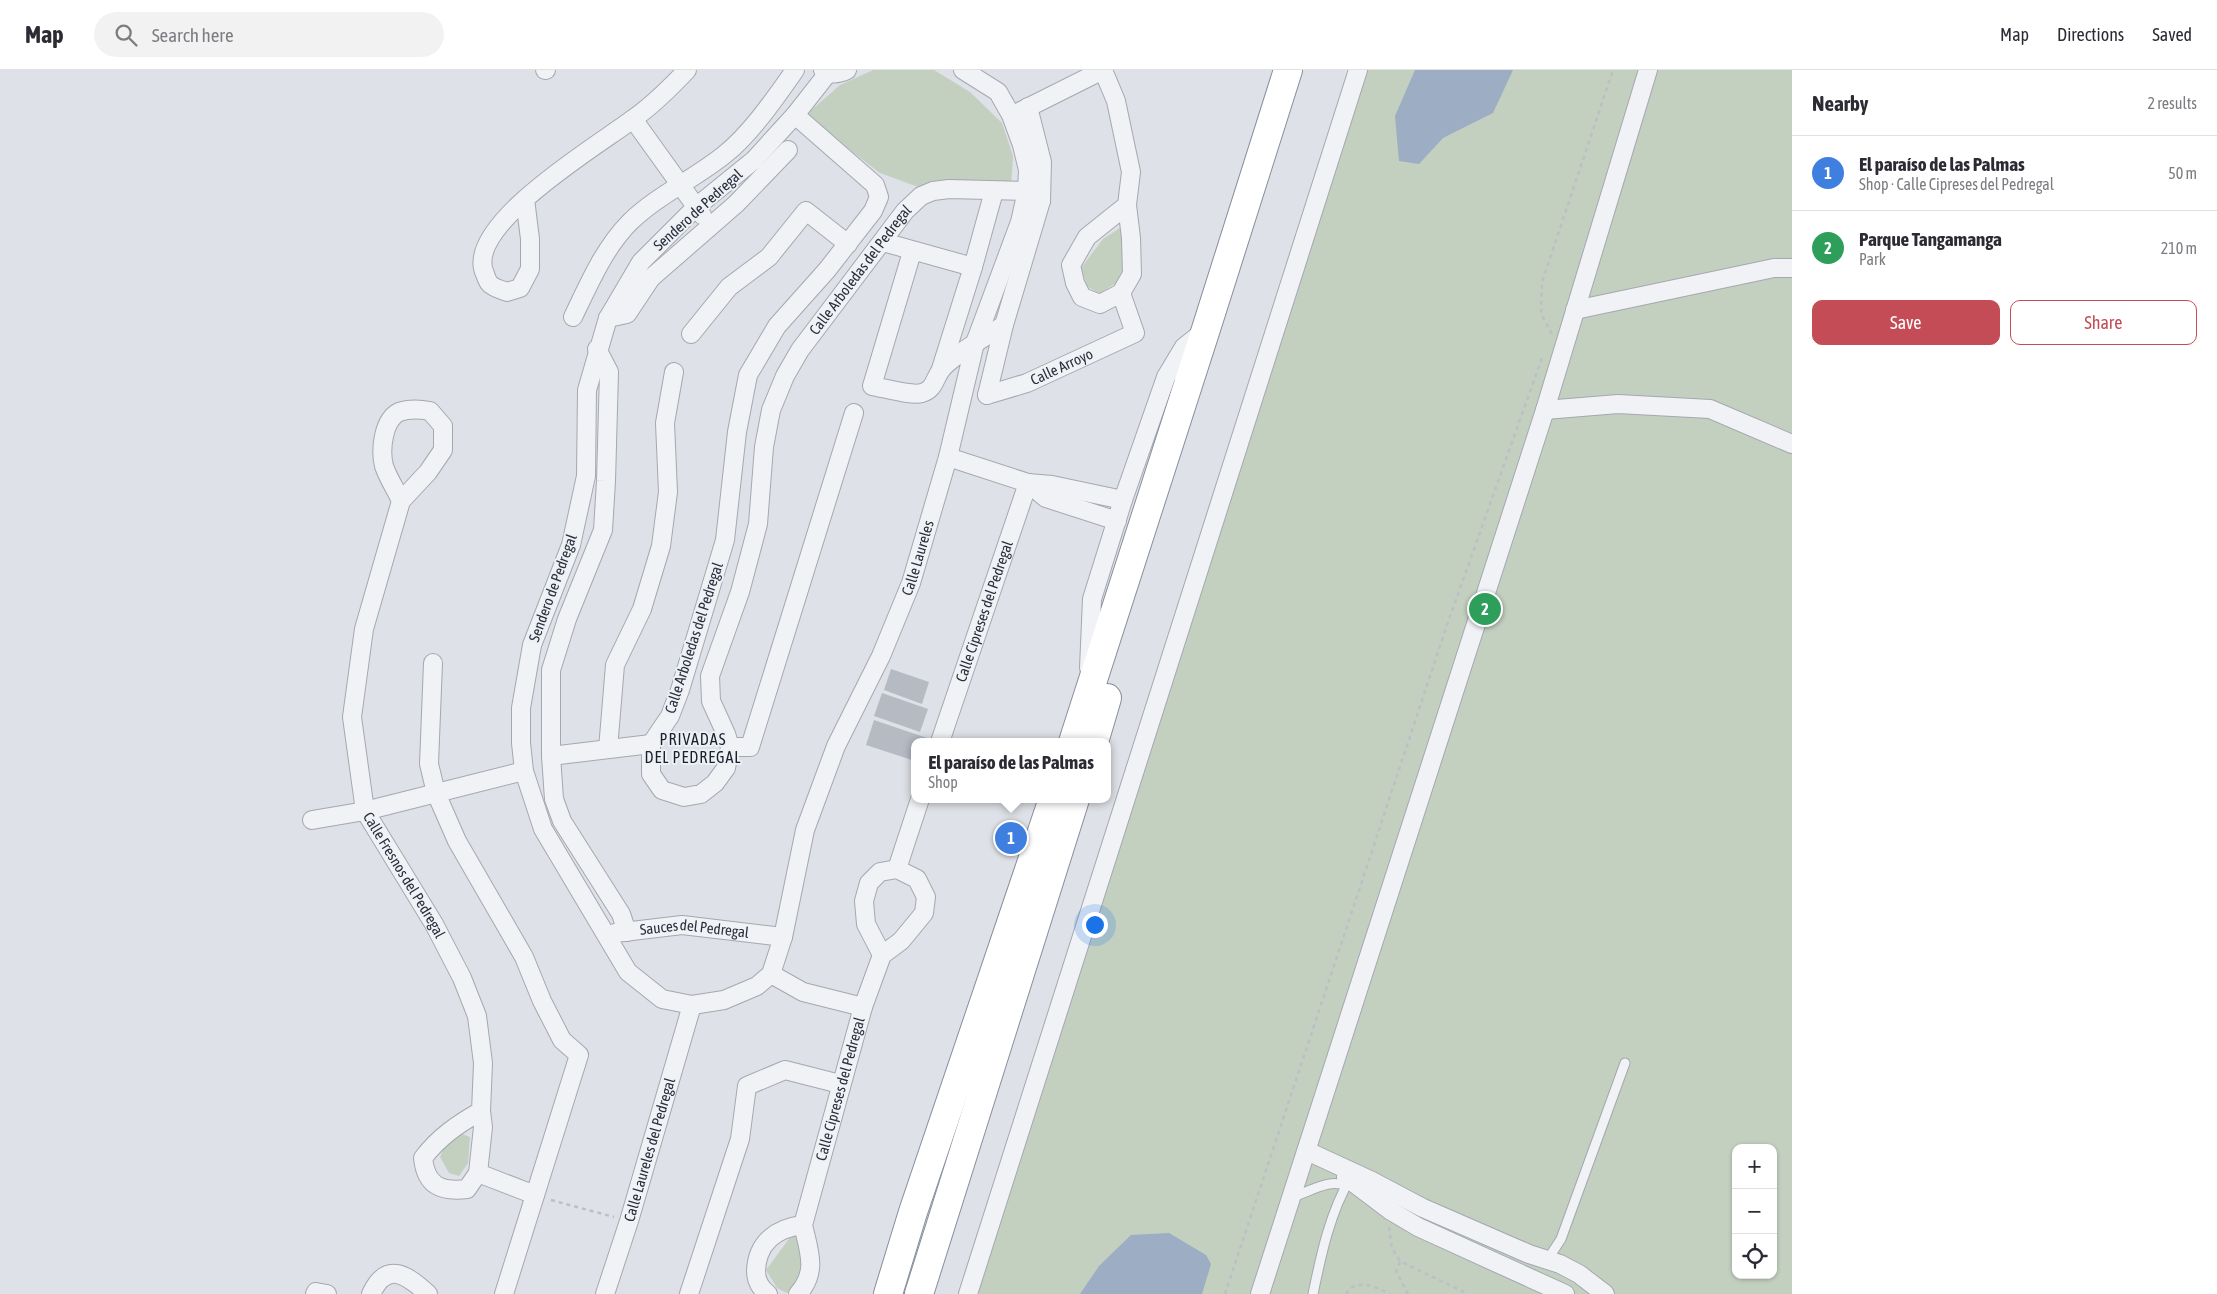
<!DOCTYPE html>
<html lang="en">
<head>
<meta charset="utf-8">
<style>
  :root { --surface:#fff; --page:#f2f2f3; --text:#2b2b33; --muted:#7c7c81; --line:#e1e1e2; --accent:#c34c56 }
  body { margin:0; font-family:"Asap Condensed",sans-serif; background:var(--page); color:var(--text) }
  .controls { position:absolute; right:15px; bottom:15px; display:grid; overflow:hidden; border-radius:10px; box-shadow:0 1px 4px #0004 }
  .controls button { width:45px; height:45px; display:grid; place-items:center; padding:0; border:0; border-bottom:1px solid var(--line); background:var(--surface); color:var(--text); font:25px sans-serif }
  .you { position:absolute; left:1094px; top:854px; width:18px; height:18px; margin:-12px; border:4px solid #fff; border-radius:50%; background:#1a73e8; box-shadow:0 0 0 8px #1a73e833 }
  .badge { display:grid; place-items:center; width:32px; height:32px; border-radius:50%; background:var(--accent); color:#fff; font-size:16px; font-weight:700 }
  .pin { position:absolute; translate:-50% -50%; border:2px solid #fff; box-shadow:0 1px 5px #0006 }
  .popup { position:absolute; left:911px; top:668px; width:200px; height:65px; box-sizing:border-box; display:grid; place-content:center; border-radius:10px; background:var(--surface); filter:drop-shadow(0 1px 4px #0005); font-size:16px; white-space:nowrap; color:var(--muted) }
  .popup b { font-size:19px; color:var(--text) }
  .popup::after { content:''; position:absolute; left:50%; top:100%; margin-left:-10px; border:10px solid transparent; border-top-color:var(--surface) }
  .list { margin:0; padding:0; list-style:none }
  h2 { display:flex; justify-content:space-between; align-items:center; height:65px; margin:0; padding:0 20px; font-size:21px }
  h2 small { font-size:16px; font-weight:400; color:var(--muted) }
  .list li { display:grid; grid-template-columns:32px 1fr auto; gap:15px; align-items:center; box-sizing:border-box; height:75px; padding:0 20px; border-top:1px solid var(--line) }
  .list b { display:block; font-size:19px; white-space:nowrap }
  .list p { margin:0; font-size:16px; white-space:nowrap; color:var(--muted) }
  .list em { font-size:16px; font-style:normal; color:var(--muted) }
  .actions { display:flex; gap:10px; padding:15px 20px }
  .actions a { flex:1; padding:11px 0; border:1px solid var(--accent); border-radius:10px; text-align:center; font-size:18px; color:var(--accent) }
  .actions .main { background:var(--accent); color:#fff }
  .icon { flex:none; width:28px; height:28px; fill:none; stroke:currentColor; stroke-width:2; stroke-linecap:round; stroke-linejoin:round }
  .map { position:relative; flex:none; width:1792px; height:1224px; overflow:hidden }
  header { display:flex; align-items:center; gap:30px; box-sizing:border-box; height:70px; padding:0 25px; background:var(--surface); border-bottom:1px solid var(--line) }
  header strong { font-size:24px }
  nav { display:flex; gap:28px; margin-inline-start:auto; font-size:18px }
  .search { width:350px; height:45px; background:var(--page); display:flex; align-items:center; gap:12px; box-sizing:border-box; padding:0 18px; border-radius:28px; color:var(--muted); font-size:19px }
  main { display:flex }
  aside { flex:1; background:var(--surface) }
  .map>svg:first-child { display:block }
  .green { fill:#c3d0c0; fill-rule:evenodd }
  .water { fill:#9cadc4 }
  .building { fill:#b6bac3 }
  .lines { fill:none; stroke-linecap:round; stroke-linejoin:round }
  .lane-casing { stroke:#a4a8b0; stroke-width:11 }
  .street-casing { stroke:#a4a8b0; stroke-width:20 }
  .highway-casing { stroke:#878e9c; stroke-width:30 }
  .path { stroke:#bdbfc5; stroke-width:2.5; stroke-dasharray:4 4; stroke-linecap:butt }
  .lane { stroke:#f1f2f5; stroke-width:9 }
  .street { stroke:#f1f2f5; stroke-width:18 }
  .highway { stroke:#fff; stroke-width:28 }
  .labels { text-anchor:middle; stroke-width:4; stroke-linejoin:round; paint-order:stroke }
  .street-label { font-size:15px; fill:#292f3c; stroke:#edf0f4 }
  .neighbourhood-label { font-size:16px; letter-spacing:1px; fill:#1b202d; stroke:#edf0f4 }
</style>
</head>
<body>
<header>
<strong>Map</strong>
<div class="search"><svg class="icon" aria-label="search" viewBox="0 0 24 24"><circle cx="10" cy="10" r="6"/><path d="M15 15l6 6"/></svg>Search here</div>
<nav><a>Map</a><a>Directions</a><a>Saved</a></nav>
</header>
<main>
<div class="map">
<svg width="1792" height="1224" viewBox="0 0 1792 1224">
  <rect width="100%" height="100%" fill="#dee1e7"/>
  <!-- green -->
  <g class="green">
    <polygon points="873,0 934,0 970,22 1002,53 1013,86 1011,117 921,118 880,103 815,53 807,44 840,15"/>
    <path d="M1351,0H1792V1224H958ZM1736,1078H1773V1205H1736Z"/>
    <polygon points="1123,156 1122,201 1116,213 1099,224 1087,216 1081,198 1103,169"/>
    <polygon points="460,1063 470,1067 468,1093 459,1106 449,1103 440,1087 445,1076"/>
    <polygon points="794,1162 808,1197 798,1214 787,1223 777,1218 766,1200"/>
  </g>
  <!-- water -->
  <g class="water">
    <polygon points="1415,0 1513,0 1493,43 1443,68 1419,94 1399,91 1395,46"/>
    <polygon points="1169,1163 1206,1185 1211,1194 1202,1224 1080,1224 1099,1196 1131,1165"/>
  </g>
  <!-- building -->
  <g class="building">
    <polygon points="891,599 929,612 922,634 884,620"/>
    <polygon points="882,623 928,639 920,662 874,646"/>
    <polygon points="874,650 927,668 926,672 915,672 915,691 866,675"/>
  </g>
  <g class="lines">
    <defs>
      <g id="lane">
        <path d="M1292,1127C1310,1122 1329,1108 1347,1116"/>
        <polyline points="1548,1189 1561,1169 1625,993"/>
        <path d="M1313,1224C1321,1185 1330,1142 1351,1107"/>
      </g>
      <g id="street">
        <polyline points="545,0 546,0"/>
        <path d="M823,0C831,5 839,4 847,0"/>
        <polyline points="1103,0 1116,31 1131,102 1127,135 1131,168 1132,204 1121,223 1100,234 1082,227 1075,213 1071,195 1087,167 1127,135"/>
        <path id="s1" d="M828,3L795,45L754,90L696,137L641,192L608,248L587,320L586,406L571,475L532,575L521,638V673L524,701L543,759L628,902L662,929L692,935L724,930L757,916L771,904L783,867L805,760L836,676L881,586L911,513L948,387L975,273L1020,152L1027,121L1028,100L1022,75L1011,45L998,22L963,0"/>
        <polyline points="1019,42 1103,0"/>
        <path id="s2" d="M795,45L875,115L879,127L873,141L827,200L777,256L748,305L737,362L725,470L680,620L670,646L651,674V704L662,720L684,727L701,724L715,713L726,698L730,677L726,664L711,631L710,606L740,522L758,454L764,377L771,340L785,306L800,280L905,141L921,126L933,121L949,119L1027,121L1041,131"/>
        <polyline points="633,49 702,145"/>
        <path d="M525,129L530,169V199L520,218L507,222C502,220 494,218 490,214C488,212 486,207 485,204C462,156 600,74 633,49C653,35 670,18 687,0"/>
        <polyline points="883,172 973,197"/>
        <path d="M912,182L872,316C885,318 911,326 922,323C935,319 934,309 941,300C951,286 989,265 1004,255"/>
        <polyline points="1575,240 1774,198 1792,198"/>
        <path d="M573,247C589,214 604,178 630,152C658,125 694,109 724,85C750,65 776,27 795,0"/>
        <polyline points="608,248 627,244 651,208 736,134 788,80"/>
        <polyline points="691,264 729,217 769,187 806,141 848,174"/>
        <polyline points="597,279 609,302 606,411 603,460 567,549 551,600 551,686 554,729 562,751 621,844 627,862"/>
        <polyline points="941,299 973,197 994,121"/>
        <polyline points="987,325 1004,255 1041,131 1042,92 1028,37"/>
        <path id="s3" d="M987,325L1027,313L1135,263L1121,223"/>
        <polyline points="1545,340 1618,334 1710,339 1792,374"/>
        <polyline points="948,387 1028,413 1052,415 1123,430"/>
        <polyline points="1028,413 1046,428 1117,451"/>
        <path id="s4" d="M401,431C396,420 388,408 384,396C380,380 383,350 399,342C410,338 420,339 430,341L443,356V380L428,402L401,431L364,559L352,647L365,741L434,854L462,908L477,946L483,993L481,1041L483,1057L478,1103L467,1119C441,1122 426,1116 423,1088C439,1067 458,1054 481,1041"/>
        <polyline points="433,593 429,694 436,723 457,771 524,887 542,931 562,970 579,985 504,1224"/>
        <polyline points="1089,598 1092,529 1123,430 1166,307 1184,277 1204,261"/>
        <path id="s5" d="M940,672L1028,413"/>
        <polyline points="730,677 750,677 854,343"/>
        <polyline points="608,679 615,595 642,539 661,476 668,422 665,353 674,302"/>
        <polyline points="551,686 651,674"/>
        <polyline points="312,750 365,741 524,701"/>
        <polyline points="897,799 920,729"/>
        <path id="s6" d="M615,863L682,855L783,867"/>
        <polyline points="771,904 803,922 863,937"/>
        <polyline points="1307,1081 1372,1111 1423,1138 1529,1184 1560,1194 1579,1204 1605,1224"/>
        <polyline points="478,1103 535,1125"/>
        <polyline points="1346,1107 1391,1141 1418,1157 1565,1224"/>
        <polyline points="315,1224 316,1222 327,1224"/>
        <path d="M371,1224C387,1190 407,1205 428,1224"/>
        <path id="s7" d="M605,1224L629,1151L692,935"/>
        <polyline points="689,1224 740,1069 747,1016 785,1000 840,1014"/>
        <path d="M768,1224C760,1218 756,1211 756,1201C757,1173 776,1158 803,1155"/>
        <path id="s8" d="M798,1224C818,1202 809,1181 803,1155L863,937L882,885L901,871L924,843L926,827L917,809L897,799L880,802L869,813L864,831L866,854L882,885"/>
        <polyline points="968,1224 1358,0"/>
        <polyline points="1260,1224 1545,340 1648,0"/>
      </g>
      <g id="highway">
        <polyline points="1073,672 1206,259 1288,0"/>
        <polyline points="1094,672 1107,628"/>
        <polyline points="888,1224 913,1142 1053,729"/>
        <polyline points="919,1224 1075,729"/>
      </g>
    </defs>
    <!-- lane casing -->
    <use href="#lane" class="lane-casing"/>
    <!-- street casing -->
    <use href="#street" class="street-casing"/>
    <!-- highway casing -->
    <use href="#highway" class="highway-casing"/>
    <!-- path -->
    <g class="path">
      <polyline points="1552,264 1541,244 1542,212 1613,0"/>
      <polyline points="551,1130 614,1147"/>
      <polyline points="1389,1157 1392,1178 1400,1191 1468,1224"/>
      <polyline points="1400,1192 1396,1201 1408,1224"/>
      <polyline points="1225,1224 1447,555 1542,288"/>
      <path d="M1346,1224C1356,1207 1376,1217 1390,1224"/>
    </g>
    <!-- lane -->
    <use href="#lane" class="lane"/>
    <!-- street -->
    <use href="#street" class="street"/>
    <!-- highway -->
    <use href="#highway" class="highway"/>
  </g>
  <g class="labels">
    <!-- street labels -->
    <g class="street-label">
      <text transform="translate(698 140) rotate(-42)" y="5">Sendero de Pedregal</text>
      <text dy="5" stroke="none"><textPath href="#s2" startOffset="1390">Calle Arboledas del Pedregal</textPath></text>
      <text dy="5" stroke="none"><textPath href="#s3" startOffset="80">Calle Arroyo</textPath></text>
      <text dy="5" stroke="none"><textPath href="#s1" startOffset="1629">Calle Laureles</textPath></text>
      <text transform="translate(553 518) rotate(-70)" y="5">Sendero de Pedregal</text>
      <text dy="5" stroke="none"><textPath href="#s5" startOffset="138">Calle Cipreses del Pedregal</textPath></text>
      <text transform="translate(694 568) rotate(-72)" y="5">Calle Arboledas del Pedregal</text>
      <text dy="5" stroke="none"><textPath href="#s4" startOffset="632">Calle Fresnos del Pedregal</textPath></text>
      <text dy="5" stroke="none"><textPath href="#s6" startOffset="80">Sauces del Pedregal</textPath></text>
      <text dy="5" stroke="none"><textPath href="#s8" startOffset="214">Calle Cipreses del Pedregal</textPath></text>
      <text dy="5" stroke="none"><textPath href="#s7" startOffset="151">Calle Laureles del Pedregal</textPath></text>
    </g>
    <!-- neighbourhood labels -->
    <g class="neighbourhood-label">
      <text x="693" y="675">PRIVADAS<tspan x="693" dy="18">DEL PEDREGAL</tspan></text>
    </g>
  </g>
</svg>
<div class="controls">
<button>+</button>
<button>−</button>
<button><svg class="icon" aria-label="locate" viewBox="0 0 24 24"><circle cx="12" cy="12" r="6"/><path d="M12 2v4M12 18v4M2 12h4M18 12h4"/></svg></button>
</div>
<div class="you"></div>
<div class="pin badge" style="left:1011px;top:768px;background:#3f7fe0">1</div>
<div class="popup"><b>El paraíso de las Palmas</b>Shop</div>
<div class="pin badge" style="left:1485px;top:539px;background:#2e9e5b">2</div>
</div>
<aside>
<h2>Nearby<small>2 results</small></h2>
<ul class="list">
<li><span class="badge" style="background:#3f7fe0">1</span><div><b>El paraíso de las Palmas</b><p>Shop · Calle Cipreses del Pedregal</p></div><em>50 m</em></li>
<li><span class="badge" style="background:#2e9e5b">2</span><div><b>Parque Tangamanga</b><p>Park</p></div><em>210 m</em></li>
</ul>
<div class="actions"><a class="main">Save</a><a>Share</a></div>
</aside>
</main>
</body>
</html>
